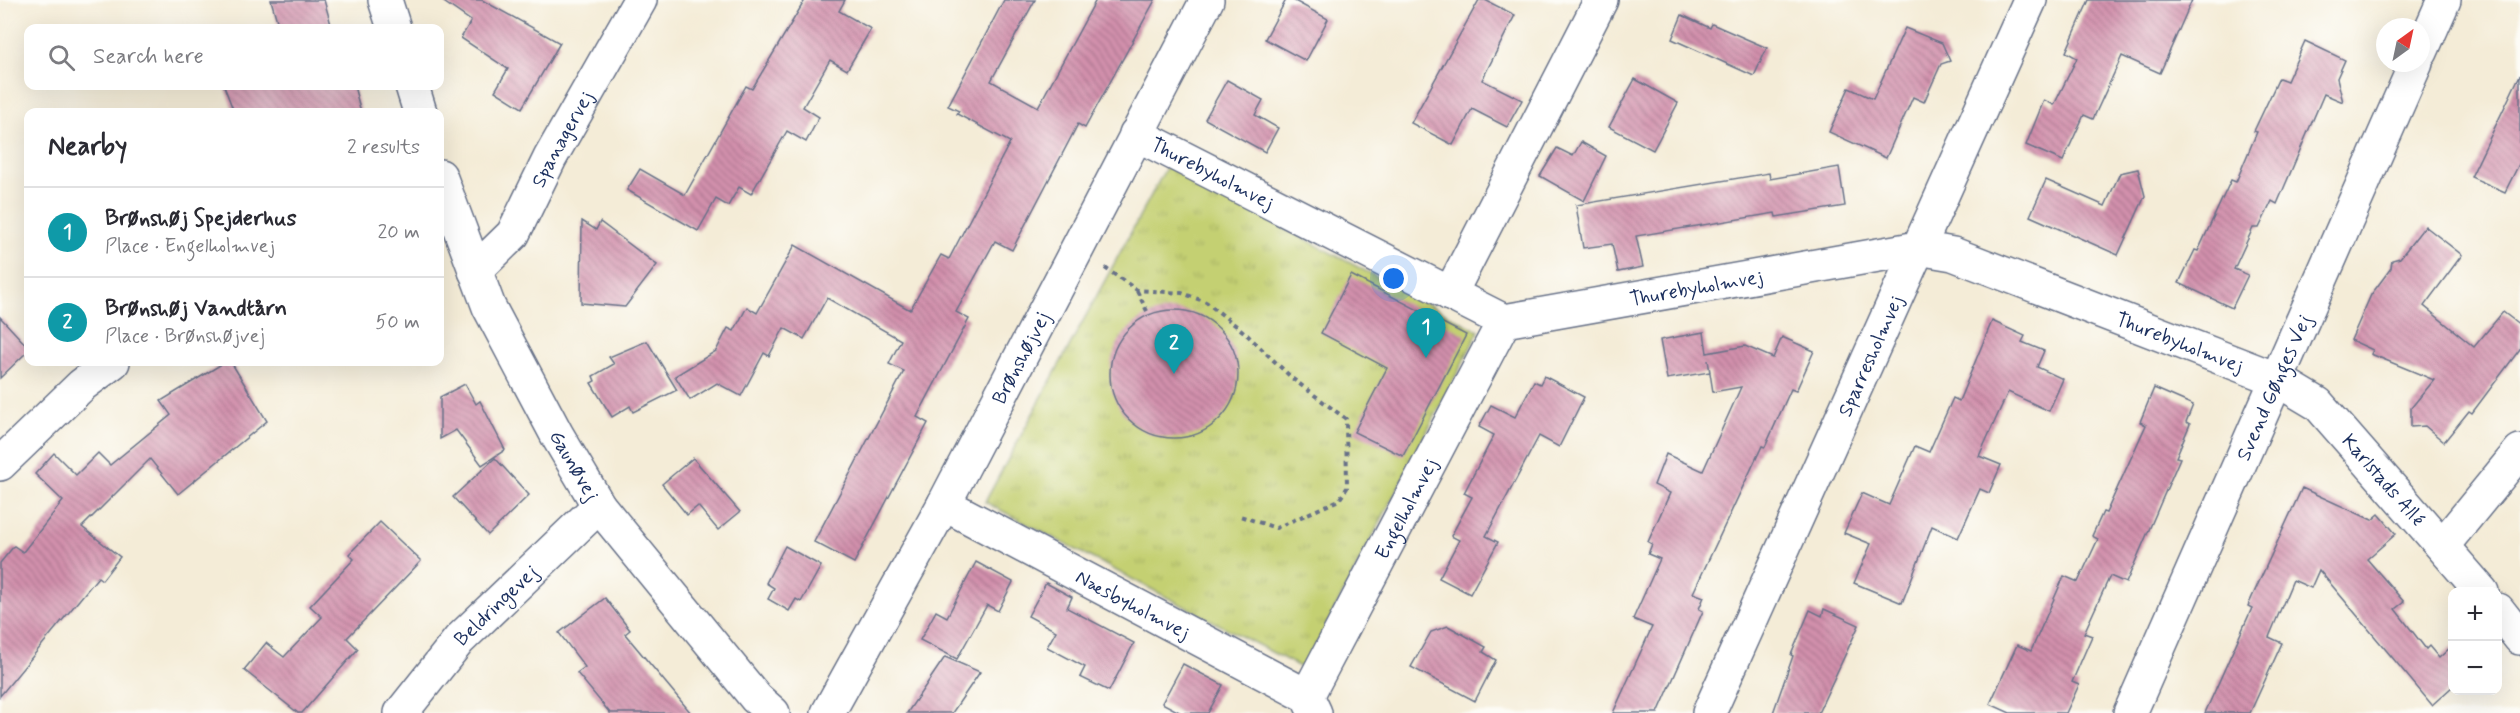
<!DOCTYPE html>
<html lang="en">
<head>
<meta charset="utf-8">
<style>
  :root { --surface:#fff; --page:#f2f2f3; --text:#2b2b33; --muted:#7c7c81; --line:#e1e1e2; --accent:#1f6fb2 }
  body { margin:0; font-family:Mynerve,sans-serif; background:var(--page); color:var(--text) }
  .controls { position:absolute; right:18px; bottom:18px; display:grid; overflow:hidden; border-radius:12px; box-shadow:0 6px 24px #0002 }
  .controls button { width:54px; height:54px; display:grid; place-items:center; padding:0; border:0; border-bottom:2px solid var(--line); background:var(--surface); color:var(--text); font:30px sans-serif }
  .compass { position:absolute; left:2376px; top:18px; width:54px; height:54px; border-radius:50%; background:var(--surface); box-shadow:0 6px 24px #0002; rotate:33deg }
  .you { position:absolute; left:1394px; top:279px; width:21px; height:21px; margin:-15px; border:4px solid #fff; border-radius:50%; background:#1a73e8; box-shadow:0 0 0 9px #1a73e833 }
  .badge { display:grid; place-items:center; width:39px; height:39px; border-radius:50%; background:var(--accent); color:#fff; font-size:20px; font-weight:700 }
  .pin { position:absolute; translate:-50% -50px; filter:drop-shadow(0 2px 3px #0008) }
  .pin::after { content:''; position:absolute; top:32px; width:21px; height:18px; background:inherit; clip-path:polygon(0 0,100% 0,50% 100%) }
  .list { margin:0; padding:0; list-style:none }
  h2 { display:flex; justify-content:space-between; align-items:center; height:78px; margin:0; padding:0 24px; font-size:26px }
  h2 small { font-size:20px; font-weight:400; color:var(--muted) }
  .list li { display:grid; grid-template-columns:39px 1fr auto; gap:18px; align-items:center; box-sizing:border-box; height:90px; padding:0 24px; border-top:2px solid var(--line) }
  .list b { display:block; font-size:22px; white-space:nowrap }
  .list p { margin:0; font-size:20px; white-space:nowrap; color:var(--muted) }
  .list em { font-size:20px; font-style:normal; color:var(--muted) }
  .icon { flex:none; width:33px; height:33px; fill:none; stroke:currentColor; stroke-width:2; stroke-linecap:round; stroke-linejoin:round }
  .map { position:relative; flex:none; width:2520px; height:713px; overflow:hidden }
  .search { position:absolute; background:var(--surface); box-shadow:0 6px 24px #0002; left:24px; top:24px; width:420px; height:66px; display:flex; align-items:center; gap:15px; box-sizing:border-box; padding:0 21px; border-radius:12px; color:var(--muted); font-size:22px }
  .panel { position:absolute; background:var(--surface); box-shadow:0 6px 24px #0002; left:24px; top:108px; width:420px; height:258px; border-radius:12px }
  .map>svg:first-child { display:block }
  .grass { fill:url(#grass-tufts); stroke:#708068; stroke-width:1.5 }
  .building { fill:url(#building-back-hatch) }
  .lines { fill:none; stroke-linecap:round; stroke-linejoin:round }
  .minor-casing { stroke:#677188; stroke-width:36 }
  .path { stroke:#677188; stroke-width:4; stroke-dasharray:4.5 4.5; stroke-linecap:butt }
  .minor { stroke:#fff; stroke-width:33 }
  .labels { text-anchor:middle; stroke-width:6; stroke-linejoin:round; paint-order:stroke }
  .street-label { font-size:20px; fill:#1b2f5e; stroke:#fdfcf7 }
</style>
</head>
<body>
<div class="map">
<svg width="2520" height="713" viewBox="0 0 2520 713">
  <defs>
    <pattern id="grass-tufts" width="24" height="20" patternUnits="userSpaceOnUse" patternTransform="scale(1.5)"><rect width="24" height="20" fill="#c4d072"/><path d="M3 7l-1-3M5 7V3M7 7l1-3M15 17l-1-3M17 17v-4M19 17l1-3" fill="none" stroke="#a8b365"/></pattern>
    <pattern id="building-back-hatch" width="6" height="6" patternUnits="userSpaceOnUse" patternTransform="scale(1.5)"><rect width="6" height="6" fill="#d290ac"/><path d="M-1 5l2 2M0 0l6 6M5-1l2 2" fill="none" stroke="#aa768f"/></pattern>
  </defs>
  <rect width="100%" height="100%" fill="#fdfcf7"/>
  <filter id="ink" filterUnits="userSpaceOnUse"><feTurbulence type="fractalNoise" baseFrequency=".0167" numOctaves="2"/><feDisplacementMap in="SourceGraphic" scale="12" xChannelSelector="R" yChannelSelector="G"/><feConvolveMatrix kernelMatrix="1 2 1 2 8 2 1 2 1" color-interpolation-filters="sRGB"/></filter>
  <filter id="wash" filterUnits="userSpaceOnUse"><feTurbulence type="fractalNoise" baseFrequency=".008" numOctaves="4" result="noise"/><feDisplacementMap in="SourceGraphic" scale="24" xChannelSelector="R" yChannelSelector="G"/><feGaussianBlur stdDeviation="1.35" result="paint"/><feColorMatrix in="noise" values="0 0 0 0 0 0 0 0 0 0 0 0 0 0 0 0 0 1.4 0 .05"/><feComposite in="paint" operator="in"/></filter>
  <g filter="url(#wash)">
    <rect width="100%" height="100%" fill="#f4ecd7"/>
    <!-- grass -->
    <polygon class="grass" points="1167,166 1479,331 1304,669 985,502"/>
    <g id="blocks">
      <!-- building -->
      <g class="building">
        <polygon points="271,0 324,0 332,28 279,28"/>
        <polygon points="441,0 482,0 560,43 522,108 495,91 508,69 461,38 471,21"/>
        <polygon points="805,0 845,0 839,11 871,29 847,70 830,60 803,107 819,117 806,142 787,131 751,194 739,187 728,206 716,199 698,231 627,190 640,169 685,195 746,86 752,89"/>
        <polygon points="1004,0 1035,0 991,81 1038,107 1096,0 1155,0 1085,128 1078,124 1012,250 995,241 956,312 969,319 917,417 928,423 854,563 814,542 904,371 889,364 901,340 827,298 804,339 784,328 769,356 764,353 741,396 717,383 690,400 675,376 716,351 728,328 734,331 747,307 757,313 795,245 910,310 941,255 949,259 1010,142 957,114 959,111 948,106"/>
        <polygon points="1286,0 1293,0 1328,19 1306,61 1265,39"/>
        <polygon points="1479,0 1485,0 1515,15 1482,80 1522,100 1507,127 1472,109 1453,145 1411,123"/>
        <polygon points="2089,0 2192,0 2160,73 2122,56 2093,119 2084,115 2063,161 2026,145 2044,100 2054,105 2077,58 2066,52"/>
        <polygon points="1682,15 1710,28 1712,24 1767,48 1754,76 1672,39"/>
        <polygon points="1905,28 1942,43 1950,61 1941,64 1924,102 1913,97 1886,158 1829,132 1849,88 1873,99"/>
        <polygon points="2305,41 2345,60 2337,78 2343,102 2324,94 2277,204 2272,201 2259,228 2253,228 2234,269 2248,275 2232,308 2179,283 2195,250 2198,251 2231,180 2236,182 2257,132 2254,131 2279,78 2287,81"/>
        <polygon points="2520,75 2520,162 2505,192 2471,177"/>
        <polygon points="1635,79 1678,103 1653,150 1609,127"/>
        <polygon points="1227,80 1263,100 1255,115 1278,128 1265,152 1205,119"/>
        <polygon points="224,86 354,86 361,112 234,112"/>
        <polygon points="1581,142 1606,156 1584,201 1540,176 1557,148 1573,156"/>
        <polygon points="1839,167 1845,206 1776,217 1775,213 1636,236 1643,267 1618,272 1612,244 1583,248 1576,205 1769,173 1770,179"/>
        <polygon points="2138,169 2145,196 2118,255 2030,216 2046,180 2105,206 2120,173"/>
        <polygon points="582,221 596,230 600,222 657,265 625,307 581,303"/>
        <polygon points="2425,226 2462,255 2424,306 2474,347 2503,312 2520,325 2520,349 2472,413 2469,411 2444,442 2425,426 2411,427 2411,408 2434,380 2371,354 2373,350 2351,340 2371,295 2391,268 2392,260 2400,258"/>
        <polygon points="1351,275 1466,335 1403,456 1354,432 1387,368 1321,333"/>
        <circle cx="1174" cy="374" r="64"/>
        <polygon points="0,317 28,347 28,351 0,378"/>
        <polygon points="1992,321 2025,336 2022,342 2044,351 2037,367 2063,379 2049,411 2008,392 1979,456 2001,465 1989,493 1980,489 1958,538 1932,526 1902,603 1854,583 1871,544 1844,533 1862,493 1889,505 1915,446 1929,452 1953,398 1959,401"/>
        <polygon points="1704,332 1707,353 1745,346 1773,358 1782,337 1814,351 1796,391 1791,389 1765,447 1762,446 1693,593 1704,597 1699,609 1703,611 1658,713 1613,713 1652,627 1633,619 1660,559 1648,554 1652,544 1648,542 1670,493 1654,485 1666,454 1703,471 1741,387 1713,392 1708,360 1710,372 1667,379 1660,340"/>
        <polygon points="647,341 677,390 633,412 630,406 612,417 591,383 595,381 593,376 614,364 609,357"/>
        <polygon points="225,362 231,362 267,421 178,494 150,459 82,527 120,557 102,580 98,577 0,696 0,563 14,546 23,552 63,501 35,474 54,453 76,475 98,453 110,465 171,415 161,401"/>
        <polygon points="1544,376 1584,397 1559,447 1539,436 1486,536 1498,542 1470,594 1439,578 1459,540 1451,536 1472,497 1464,493 1494,435 1479,427 1491,405 1515,417 1534,381 1540,384"/>
        <polygon points="465,384 476,404 480,401 505,450 482,465 456,430 440,439 440,397"/>
        <polygon points="2154,388 2193,405 2186,422 2190,424 2176,457 2180,458 2126,583 2110,576 2084,633 2092,636 2072,682 2079,685 2066,713 2010,713 1990,704 2017,645 2031,651 2064,576 2078,582 2098,539 2092,536 2103,512 2106,513 2146,425 2140,422"/>
        <polygon points="495,458 529,495 488,535 453,497"/>
        <polygon points="693,458 740,512 718,530 698,506 687,515 662,484"/>
        <polygon points="2302,488 2372,520 2379,514 2396,534 2367,559 2404,602 2395,609 2426,649 2429,646 2439,658 2452,646 2452,687 2432,705 2319,570 2311,588 2293,580 2269,637 2282,643 2250,713 2205,713 2252,608 2248,606"/>
        <polygon points="380,522 421,561 347,638 358,649 302,713 298,713 244,670 266,643 284,657 322,617 310,606 354,559 349,554"/>
        <polygon points="785,546 821,566 801,602 796,599 789,611 768,599 774,588 766,583"/>
        <polygon points="976,562 1013,582 998,611 987,605 957,659 920,640 936,611 947,617"/>
        <polygon points="1046,583 1072,597 1067,608 1134,643 1109,691 1080,677 1085,667 1047,647 1056,631 1028,616"/>
        <polygon points="605,598 630,630 625,634 691,713 610,713 577,673 585,667 559,633"/>
        <polygon points="1824,609 1859,625 1818,713 1773,713 1793,656 1791,655 1810,610 1822,616"/>
        <polygon points="1448,626 1486,647 1483,652 1496,660 1475,701 1411,667 1431,632"/>
        <polygon points="945,657 980,672 952,713 907,713"/>
        <polygon points="1183,664 1223,685 1208,713 1181,713 1162,703"/>
      </g>
    </g>
  </g>
  <g filter="url(#ink)">
    <use href="#blocks" fill-opacity="0" stroke="#677188" stroke-width="1.5"/>
    <g class="lines">
      <defs>
        <g id="minor">
          <polyline points="385,0 394,28"/>
          <polyline points="2421,52 2444,0"/>
          <polyline points="412,86 420,112"/>
          <path id="s1" d="M1136,134L1504,321L1918,248L1953,254L2276,379L2318,404L2482,592"/>
          <path id="s2" d="M440,176L489,307L557,435L599,506L756,698L773,713"/>
          <path id="s3" d="M475,271L513,234L550,158L640,0"/>
          <polyline points="1450,294 1601,0"/>
          <polyline points="0,464 82,385 113,362"/>
          <path id="s4" d="M944,504L1307,696L1315,713"/>
          <polyline points="2443,545 2520,451"/>
          <polyline points="2498,610 2520,638"/>
          <path id="s5" d="M1307,696L1504,321"/>
          <path id="s6" d="M401,713L459,640L599,506"/>
          <path id="s7" d="M828,713L944,504L1207,0"/>
          <path id="s8" d="M1709,713L2030,0"/>
          <path id="s9" d="M2130,713L2416,63"/>
        </g>
      </defs>
      <!-- minor casing -->
      <use href="#minor" class="minor-casing"/>
      <!-- path -->
      <g class="path">
        <polyline points="1105,268 1137,290 1182,293 1206,302 1244,332 1293,379 1346,419 1347,488 1339,500 1276,528 1240,516"/>
        <polyline points="1137,291 1149,315"/>
      </g>
      <!-- minor -->
      <use href="#minor" class="minor"/>
    </g>
  </g>
  <g class="labels">
    <!-- street labels -->
    <g class="street-label">
      <text dy="7" stroke="none"><textPath href="#s3" startOffset="160">Spanagervej</textPath></text>
      <text dy="7" stroke="none"><textPath href="#s1" startOffset="86">Thurebyholmvej</textPath></text>
      <text dy="7" stroke="none"><textPath href="#s1" startOffset="608">Thurebyholmvej</textPath></text>
      <text dy="7" stroke="none"><textPath href="#s1" startOffset="1112">Thurebyholmvej</textPath></text>
      <text dy="7" stroke="none"><textPath href="#s8" startOffset="392">Sparresholmvej</textPath></text>
      <text dy="7" stroke="none"><textPath href="#s7" startOffset="404">Brønshøjvej</textPath></text>
      <text dy="7" stroke="none"><textPath href="#s9" startOffset="356">Svend Gønges Vej</textPath></text>
      <text dy="7" stroke="none"><textPath href="#s2" startOffset="320">Gaunøvej</textPath></text>
      <text dy="7" stroke="none"><textPath href="#s1" startOffset="1364">Karlstads Allé</textPath></text>
      <text dy="7" stroke="none"><textPath href="#s5" startOffset="212">Engelholmvej</textPath></text>
      <text dy="7" stroke="none"><textPath href="#s4" startOffset="214">Næsbyholmvej</textPath></text>
      <text dy="7" stroke="none"><textPath href="#s6" startOffset="144">Beldringevej</textPath></text>
    </g>
  </g>
</svg>
<div class="controls">
<button>+</button>
<button>−</button>
</div>
<svg class="compass" viewBox="-18 -18 36 36"><path d="M0-13l5 13h-10z" fill="#e53935"/><path d="M0 13l5-13h-10z" fill="#7c7c81"/></svg>
<div class="you"></div>
<div class="pin badge" style="left:1426px;top:358px;background:#0f9aa8">1</div>
<div class="pin badge" style="left:1174px;top:374px;background:#0f9aa8">2</div>
<div class="search"><svg class="icon" aria-label="search" viewBox="0 0 24 24"><circle cx="10" cy="10" r="6"/><path d="M15 15l6 6"/></svg>Search here</div>
<section class="panel">
<h2>Nearby<small>2 results</small></h2>
<ul class="list">
<li><span class="badge" style="background:#0f9aa8">1</span><div><b>Brønshøj Spejderhus</b><p>Place · Engelholmvej</p></div><em>20 m</em></li>
<li><span class="badge" style="background:#0f9aa8">2</span><div><b>Brønshøj Vandtårn</b><p>Place · Brønshøjvej</p></div><em>50 m</em></li>
</ul>
</section>
</div>
</body>
</html>
